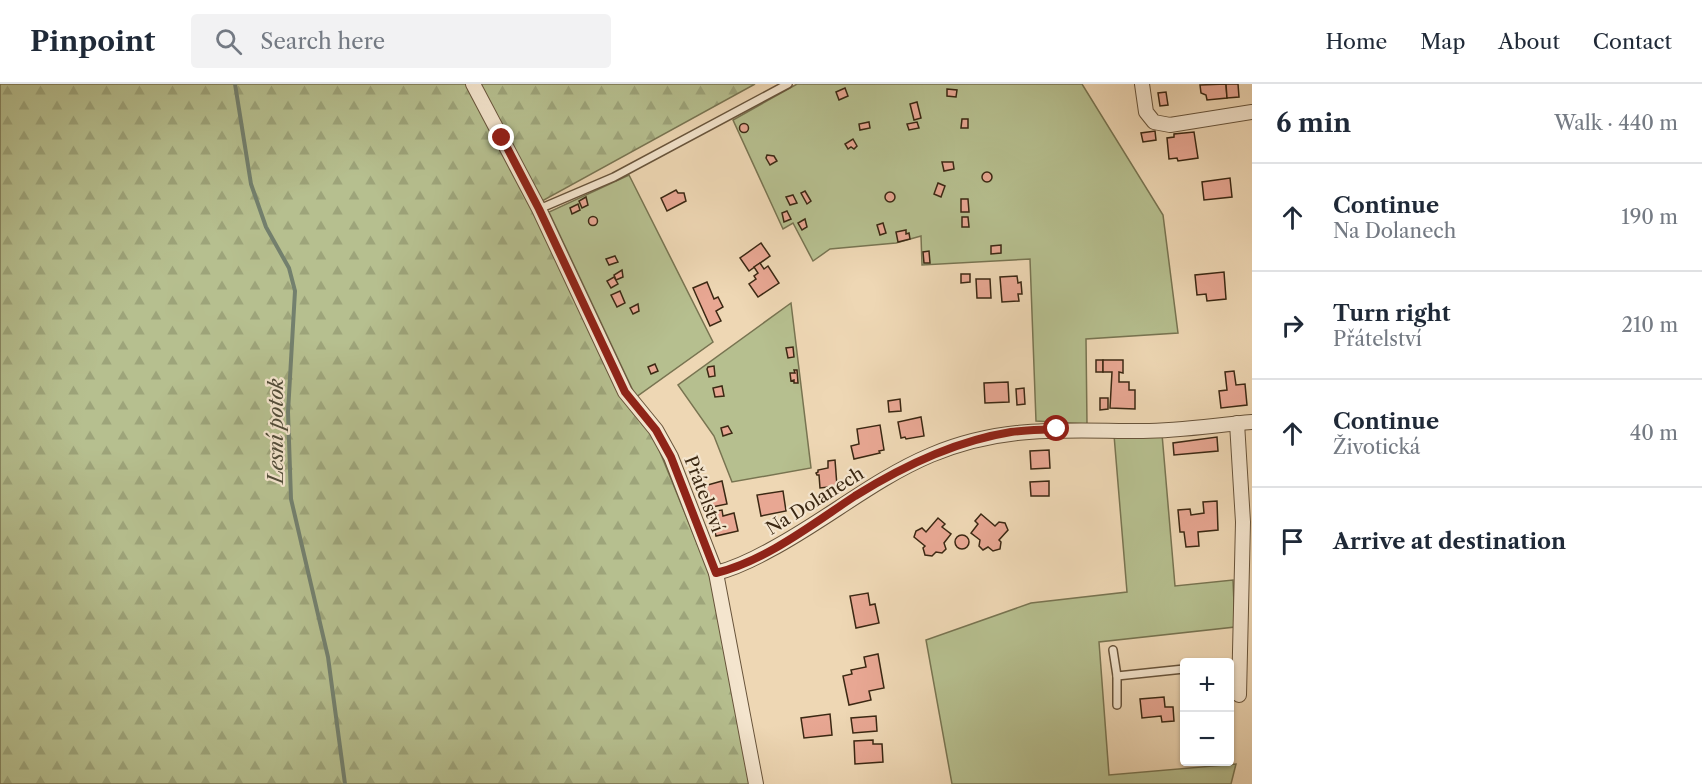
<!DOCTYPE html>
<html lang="en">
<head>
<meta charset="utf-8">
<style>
  :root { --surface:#fff; --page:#f2f2f3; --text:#1f2937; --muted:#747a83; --line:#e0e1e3 }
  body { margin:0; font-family:"Libre Caslon Text",serif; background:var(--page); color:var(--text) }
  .controls { position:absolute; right:18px; bottom:18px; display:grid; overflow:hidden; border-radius:6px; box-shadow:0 2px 4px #0004 }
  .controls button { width:54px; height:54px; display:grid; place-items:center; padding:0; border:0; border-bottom:2px solid var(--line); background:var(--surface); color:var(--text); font:30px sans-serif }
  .stop { position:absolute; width:18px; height:18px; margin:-14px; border:4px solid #8f2418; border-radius:50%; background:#fff }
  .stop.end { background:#8f2418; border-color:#fff; box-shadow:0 2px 6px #0008 }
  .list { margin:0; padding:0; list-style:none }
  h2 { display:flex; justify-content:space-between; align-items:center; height:78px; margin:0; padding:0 24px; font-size:26px }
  h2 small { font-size:20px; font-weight:400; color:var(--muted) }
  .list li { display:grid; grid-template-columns:39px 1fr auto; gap:18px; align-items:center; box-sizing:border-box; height:108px; padding:0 24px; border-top:2px solid var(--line) }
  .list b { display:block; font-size:22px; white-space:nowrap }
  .list p { margin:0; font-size:20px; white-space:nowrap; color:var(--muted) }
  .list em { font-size:20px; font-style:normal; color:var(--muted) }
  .icon { flex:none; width:33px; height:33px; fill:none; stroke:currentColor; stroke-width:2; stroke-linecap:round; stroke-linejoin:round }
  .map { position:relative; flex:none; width:1252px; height:700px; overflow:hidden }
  header { display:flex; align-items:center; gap:36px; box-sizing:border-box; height:84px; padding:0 30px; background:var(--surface); border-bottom:2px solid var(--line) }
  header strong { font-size:28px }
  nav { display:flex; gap:33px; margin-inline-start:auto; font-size:21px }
  .search { width:420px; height:54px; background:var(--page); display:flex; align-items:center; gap:15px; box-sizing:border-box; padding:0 21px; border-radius:6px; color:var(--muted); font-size:22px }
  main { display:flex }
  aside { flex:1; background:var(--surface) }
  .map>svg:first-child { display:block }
  .green { fill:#b6bf8f; stroke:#787451; stroke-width:1.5 }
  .forest { fill:url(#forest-firs); stroke:#787451; stroke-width:1.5 }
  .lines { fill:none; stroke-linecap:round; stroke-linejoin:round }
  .stream { stroke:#73806e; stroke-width:4 }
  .building { fill:#e8a793; stroke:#3b2813; stroke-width:1.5 }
  .lane-casing { stroke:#68543b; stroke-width:10 }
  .street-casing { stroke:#68543b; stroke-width:16 }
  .lane { stroke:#f4e5ce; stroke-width:7 }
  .street { stroke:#f4e5ce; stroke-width:14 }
  .route { stroke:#8f2418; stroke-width:8 }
  .labels { text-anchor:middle; stroke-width:4.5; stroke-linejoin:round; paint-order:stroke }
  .street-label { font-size:18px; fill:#3b2813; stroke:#f4e5ce }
  .water-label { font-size:20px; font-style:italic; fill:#524c39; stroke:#f4e5ce }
</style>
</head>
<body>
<header>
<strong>Pinpoint</strong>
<div class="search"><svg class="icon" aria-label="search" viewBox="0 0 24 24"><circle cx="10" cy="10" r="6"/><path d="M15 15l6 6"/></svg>Search here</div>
<nav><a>Home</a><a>Map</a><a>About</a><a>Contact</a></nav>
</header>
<main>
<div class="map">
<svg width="1252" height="700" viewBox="0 0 1252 700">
  <defs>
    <pattern id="forest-firs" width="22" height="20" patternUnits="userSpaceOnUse" patternTransform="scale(1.5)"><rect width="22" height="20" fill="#b6bf8f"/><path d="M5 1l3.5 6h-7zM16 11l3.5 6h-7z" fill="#9da47a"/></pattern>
  </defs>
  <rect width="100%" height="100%" fill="#eed7b4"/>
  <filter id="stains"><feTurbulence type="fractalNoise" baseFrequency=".00333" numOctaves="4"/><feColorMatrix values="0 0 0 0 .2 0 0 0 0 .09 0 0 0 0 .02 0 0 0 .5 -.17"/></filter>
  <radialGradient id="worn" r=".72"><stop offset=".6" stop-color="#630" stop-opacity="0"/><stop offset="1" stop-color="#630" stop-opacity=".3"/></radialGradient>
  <!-- green -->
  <g class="green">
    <polygon points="797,0 1082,0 1163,131 1178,249 1086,255 1087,340 1036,337 1030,175 922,181 921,152 896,159 830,165 813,177 793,139 783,145 733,36"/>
    <polygon points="629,91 713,258 636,313 549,128"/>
    <polygon points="791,219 811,384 732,398 714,352 678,301"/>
    <polygon points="1162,350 1175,502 1233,496 1235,543 1099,558 1109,691 1236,680 1231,700 952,700 926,556 1031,519 1127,508 1114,351"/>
  </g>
  <!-- forest -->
  <polygon class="forest" points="0,0 755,0 531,123 623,316 651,346 713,498 752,700 0,700"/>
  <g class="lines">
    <!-- stream -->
    <polyline class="stream" points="235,0 251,100 266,143 289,184 295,207 288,328 291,415 328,573 345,700"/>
  </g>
  <!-- building -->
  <g class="building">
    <polygon points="1226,0 1227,14 1207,16 1206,11 1201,9 1200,1"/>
    <polygon points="1226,0 1238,0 1239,13 1227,14"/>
    <polygon points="845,4 848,12 839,16 836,8"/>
    <polygon points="947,5 957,6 956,13 947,12"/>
    <polygon points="1166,8 1168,21 1160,22 1158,9"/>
    <polygon points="917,18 921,34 914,36 910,20"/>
    <polygon points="962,35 968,35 968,44 961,44"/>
    <polygon points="869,38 870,44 860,46 859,40"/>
    <polygon points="917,38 919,44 909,46 907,40"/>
    <circle cx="744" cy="44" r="4.5"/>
    <polygon points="1155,47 1156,56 1143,58 1141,49"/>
    <polygon points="1194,48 1198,74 1178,77 1177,74 1169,75 1167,54 1174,53 1174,50"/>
    <polygon points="853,55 857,62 854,65 851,63 848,65 845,60"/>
    <polygon points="767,71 774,72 777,77 770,81 766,74"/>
    <polygon points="942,78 953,78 954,85 944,87"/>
    <circle cx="987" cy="93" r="5"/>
    <polygon points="1230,94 1232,113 1204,116 1202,98"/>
    <polygon points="938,99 945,102 941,113 934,110"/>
    <polygon points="676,106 678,109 684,109 686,117 667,127 661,114"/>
    <polygon points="805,107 811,117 807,120 801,109"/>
    <circle cx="890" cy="113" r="5"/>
    <polygon points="793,111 797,119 790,121 786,113"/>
    <polygon points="586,113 588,121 582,124 579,117"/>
    <polygon points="961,115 968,115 969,128 961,128"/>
    <polygon points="578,120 580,126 572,130 570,124"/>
    <polygon points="787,127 791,135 784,138 782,129"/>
    <circle cx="593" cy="137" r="4.5"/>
    <polygon points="962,133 968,133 969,143 962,143"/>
    <polygon points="805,135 807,143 802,146 798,139"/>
    <polygon points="883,139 886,149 880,151 877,141"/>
    <polygon points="906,146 906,150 909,149 910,155 898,158 896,148"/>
    <polygon points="761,159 770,172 749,187 740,174"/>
    <polygon points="1001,161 1001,169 991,170 991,162"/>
    <polygon points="929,167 930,179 924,179 923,168"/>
    <polygon points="615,172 618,178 609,181 606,175"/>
    <polygon points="760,179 764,185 768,182 779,199 758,213 749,200 756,195 754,192 758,189 754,183"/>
    <polygon points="622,186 623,193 616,196 614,191"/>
    <polygon points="1224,188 1226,215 1207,217 1206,210 1197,211 1195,191"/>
    <polygon points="961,190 970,190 970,198 961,199"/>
    <polygon points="1017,192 1018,199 1021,198 1022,210 1018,210 1019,217 1002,218 1000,193"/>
    <polygon points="614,193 618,200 611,204 607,197"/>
    <polygon points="976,195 990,195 991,214 977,214"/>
    <polygon points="707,198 714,215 718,213 723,223 716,227 721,237 710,242 693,204"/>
    <polygon points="620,207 625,219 617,223 611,211"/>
    <polygon points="638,220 639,227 633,230 630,224"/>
    <polygon points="793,263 794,273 788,274 786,264"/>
    <rect x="1096" y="276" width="7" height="12"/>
    <polygon points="1103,276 1123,276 1123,289 1119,288 1119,298 1129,298 1129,306 1135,306 1135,325 1110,324 1112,288 1103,288"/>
    <polygon points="655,280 658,287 651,290 648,283"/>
    <polygon points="714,282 715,292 709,293 707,285 708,283"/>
    <polygon points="794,286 797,286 798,299 794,299 794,296 791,297 790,289 795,289"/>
    <polygon points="1234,287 1236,301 1245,300 1247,321 1221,324 1219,307 1227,306 1225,288"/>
    <polygon points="1008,298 1009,318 985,319 984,299"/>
    <polygon points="722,302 724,312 715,313 713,304"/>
    <polygon points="1024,304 1025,320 1017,321 1016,305"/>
    <polygon points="1100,314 1108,314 1108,325 1100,326"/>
    <polygon points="900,315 901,327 889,328 888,317"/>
    <polygon points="921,333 924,352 906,355 905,353 901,354 898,338"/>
    <polygon points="880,341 884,366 879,367 880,369 854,375 851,362 859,360 857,345"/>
    <polygon points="728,342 732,349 723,352 721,344"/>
    <polygon points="1217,353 1218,367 1174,371 1173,359"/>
    <polygon points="1049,366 1050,384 1031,385 1030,367"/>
    <polygon points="835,376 837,402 820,404 819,391 817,391 816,389 818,388 818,386 828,384 828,377"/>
    <polygon points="722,397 727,420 707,424 704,402"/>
    <polygon points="1049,397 1049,412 1031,412 1030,398"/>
    <polygon points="783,407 786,427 761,432 757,411"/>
    <polygon points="1217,417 1218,446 1198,448 1199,462 1186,463 1184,448 1180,448 1178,426 1190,425 1191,431 1204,429 1203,418"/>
    <polygon points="722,426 723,432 734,429 738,447 716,452 710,428"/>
    <polygon points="981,430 995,442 999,438 1005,439 1008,446 999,456 1001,458 1000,465 993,467 988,463 983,466 979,462 980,456 971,449 978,440 975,437"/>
    <polygon points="938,434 945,440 942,443 951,450 944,459 946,465 942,469 936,468 932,472 925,471 923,464 925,462 914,453 916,447 922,444 926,448"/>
    <circle cx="962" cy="458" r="7"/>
    <polygon points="868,509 870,521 875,520 879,539 856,544 850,512"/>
    <polygon points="878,570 884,604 869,607 871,616 849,621 843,592 852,590 851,586 866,583 864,573"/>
    <polygon points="1164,613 1165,623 1173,623 1174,637 1162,638 1161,632 1142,634 1140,615"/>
    <polygon points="830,630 832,651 804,654 801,634"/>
    <polygon points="876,632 877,647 853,649 851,634"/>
    <polygon points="873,656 873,660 882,660 883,678 855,680 854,657"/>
  </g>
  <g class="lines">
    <defs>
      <g id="lane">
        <polyline points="539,125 614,93 788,0"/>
        <polyline points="1113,566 1117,592 1184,585"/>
        <polyline points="1117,621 1117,592"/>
      </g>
      <g id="street">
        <polyline points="473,0 539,125 625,308 656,346 671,373 716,489 756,700"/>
        <polyline points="1142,0 1146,28 1154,38 1170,41 1252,28"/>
        <polyline points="1237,339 1243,438 1239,611"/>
        <path d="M716,489C736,484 752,476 770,466C825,437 874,395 931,371C1004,340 1067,347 1143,347C1179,347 1216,341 1252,338"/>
      </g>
    </defs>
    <!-- lane casing -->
    <use href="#lane" class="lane-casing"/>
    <!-- street casing -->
    <use href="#street" class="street-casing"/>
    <!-- lane -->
    <use href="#lane" class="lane"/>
    <!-- street -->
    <use href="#street" class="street"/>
  </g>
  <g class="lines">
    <!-- route -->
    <path class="route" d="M502,54L539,125L625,308L656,346L671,373L716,489C767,476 811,441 855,412C903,382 955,357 1011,348C1026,346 1042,346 1057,345"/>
  </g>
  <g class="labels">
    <!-- street labels -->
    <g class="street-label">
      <text transform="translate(704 410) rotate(69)" y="6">Přátelství</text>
      <text transform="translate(815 417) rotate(-32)" y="6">Na Dolanech</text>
    </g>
    <!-- water labels -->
    <g class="water-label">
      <text transform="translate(276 347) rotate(-90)" y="7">Lesní potok</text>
    </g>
  </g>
  <rect width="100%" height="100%" filter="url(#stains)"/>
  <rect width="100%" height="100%" fill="url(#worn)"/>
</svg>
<div class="controls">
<button>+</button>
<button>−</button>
</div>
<div class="stop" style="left:1057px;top:345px"></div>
<div class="stop end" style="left:502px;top:54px"></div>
</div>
<aside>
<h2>6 min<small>Walk · 440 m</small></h2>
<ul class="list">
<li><svg class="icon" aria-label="ahead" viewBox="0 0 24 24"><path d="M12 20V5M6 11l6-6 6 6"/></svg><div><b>Continue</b><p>Na Dolanech</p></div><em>190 m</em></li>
<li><svg class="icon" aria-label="right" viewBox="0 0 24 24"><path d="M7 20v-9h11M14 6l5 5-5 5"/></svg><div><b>Turn right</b><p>Přátelství</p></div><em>210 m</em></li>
<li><svg class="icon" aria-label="ahead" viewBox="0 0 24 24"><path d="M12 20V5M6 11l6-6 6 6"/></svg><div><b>Continue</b><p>Životická</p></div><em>40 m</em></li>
<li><svg class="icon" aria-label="arrive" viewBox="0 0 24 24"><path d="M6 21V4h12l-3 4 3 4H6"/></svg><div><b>Arrive at destination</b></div></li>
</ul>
</aside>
</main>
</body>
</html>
